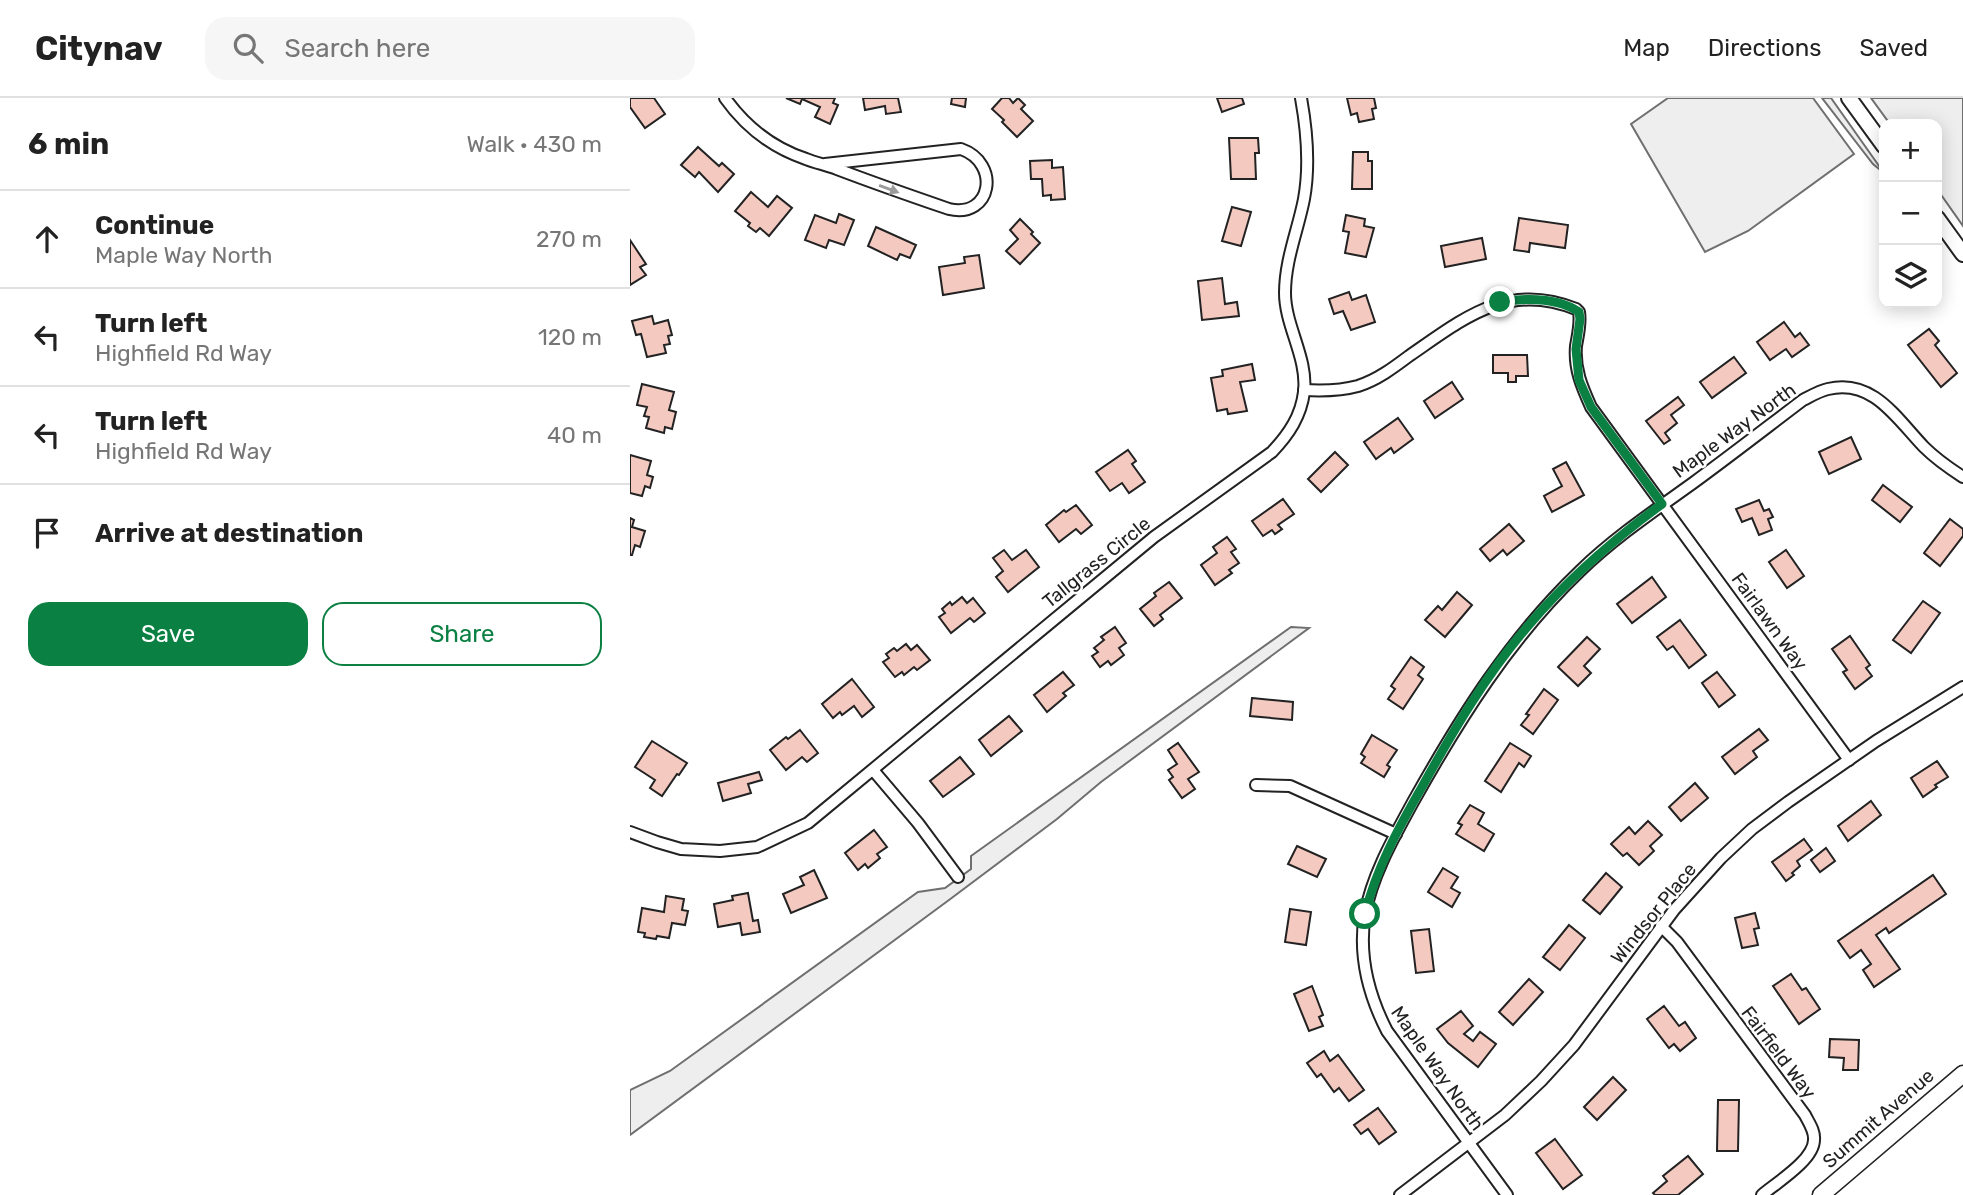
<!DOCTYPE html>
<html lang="en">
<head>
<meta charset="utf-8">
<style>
  :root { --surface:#fff; --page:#f6f6f6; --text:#222; --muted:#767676; --line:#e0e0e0; --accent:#0b8043 }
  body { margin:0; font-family:Rubik,sans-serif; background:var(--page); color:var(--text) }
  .controls { position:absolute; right:21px; top:21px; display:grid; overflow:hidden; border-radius:14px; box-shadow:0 4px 18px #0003 }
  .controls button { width:63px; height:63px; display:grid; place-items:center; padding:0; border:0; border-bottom:2px solid var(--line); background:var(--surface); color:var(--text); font:35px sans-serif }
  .stop { position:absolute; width:21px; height:21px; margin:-16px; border:5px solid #0b8043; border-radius:50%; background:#fff }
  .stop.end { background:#0b8043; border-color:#fff; box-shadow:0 2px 7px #0008 }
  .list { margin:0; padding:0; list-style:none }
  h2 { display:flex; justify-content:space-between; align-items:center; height:91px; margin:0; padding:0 28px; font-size:30px }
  h2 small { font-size:23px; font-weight:400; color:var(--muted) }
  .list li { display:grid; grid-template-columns:46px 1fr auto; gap:21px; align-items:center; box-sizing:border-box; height:98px; padding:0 28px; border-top:2px solid var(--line) }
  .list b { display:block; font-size:26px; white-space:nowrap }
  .list p { margin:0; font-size:23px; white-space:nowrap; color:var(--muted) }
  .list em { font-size:23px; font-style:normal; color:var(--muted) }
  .actions { display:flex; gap:14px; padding:21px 28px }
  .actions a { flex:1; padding:16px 0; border:2px solid var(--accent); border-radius:21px; text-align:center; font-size:24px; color:var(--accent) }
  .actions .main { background:var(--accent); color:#fff }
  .icon { flex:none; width:38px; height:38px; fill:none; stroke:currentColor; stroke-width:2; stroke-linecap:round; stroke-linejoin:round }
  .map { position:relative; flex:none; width:1333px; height:1097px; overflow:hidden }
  header { display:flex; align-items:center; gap:42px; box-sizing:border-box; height:98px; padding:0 35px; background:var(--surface); border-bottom:2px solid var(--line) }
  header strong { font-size:33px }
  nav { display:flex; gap:38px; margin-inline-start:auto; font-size:24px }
  .search { width:490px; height:63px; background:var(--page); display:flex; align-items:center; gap:18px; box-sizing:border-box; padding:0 24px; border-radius:21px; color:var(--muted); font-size:26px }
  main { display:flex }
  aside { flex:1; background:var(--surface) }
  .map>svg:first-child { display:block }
  .green { fill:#eee; stroke:#6f6f6f; stroke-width:2 }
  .building { fill:#f3c9c0; stroke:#222; stroke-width:2 }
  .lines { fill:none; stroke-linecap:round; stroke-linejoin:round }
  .minor-casing { stroke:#222; stroke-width:14 }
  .tertiary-casing { stroke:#222; stroke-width:18 }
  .secondary-casing { stroke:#222; stroke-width:19 }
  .minor { stroke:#fff; stroke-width:10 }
  .tertiary { stroke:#fff; stroke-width:14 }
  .secondary { stroke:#fff; stroke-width:16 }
  .oneway { fill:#9c9c9c }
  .route { stroke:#0b8043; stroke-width:9 }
  .labels { text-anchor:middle; stroke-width:5; stroke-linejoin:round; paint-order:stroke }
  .street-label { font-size:19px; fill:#222; stroke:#fff }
</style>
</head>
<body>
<header>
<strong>Citynav</strong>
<div class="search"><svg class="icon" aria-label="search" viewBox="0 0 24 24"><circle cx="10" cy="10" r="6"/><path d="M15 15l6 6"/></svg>Search here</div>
<nav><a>Map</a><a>Directions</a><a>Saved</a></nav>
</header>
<main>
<aside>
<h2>6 min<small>Walk · 430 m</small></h2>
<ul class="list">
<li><svg class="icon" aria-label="ahead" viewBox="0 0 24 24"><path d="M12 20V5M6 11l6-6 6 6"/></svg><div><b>Continue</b><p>Maple Way North</p></div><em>270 m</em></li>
<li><svg class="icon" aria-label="left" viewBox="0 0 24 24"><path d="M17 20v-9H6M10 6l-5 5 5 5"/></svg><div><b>Turn left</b><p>Highfield Rd Way</p></div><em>120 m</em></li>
<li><svg class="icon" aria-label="left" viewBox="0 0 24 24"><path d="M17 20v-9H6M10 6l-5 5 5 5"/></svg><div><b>Turn left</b><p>Highfield Rd Way</p></div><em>40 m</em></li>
<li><svg class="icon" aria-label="arrive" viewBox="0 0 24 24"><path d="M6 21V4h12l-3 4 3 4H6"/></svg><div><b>Arrive at destination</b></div></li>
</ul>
<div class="actions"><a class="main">Save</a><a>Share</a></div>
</aside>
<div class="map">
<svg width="1333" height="1097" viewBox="0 0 1333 1097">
  <rect width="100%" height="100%" fill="#fff"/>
  <!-- green -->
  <g class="green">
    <polygon points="1038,0 1183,0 1224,56 1118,133 1075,154 1001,26"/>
    <polygon points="1192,0 1201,0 1254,75 1243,66"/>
    <polygon points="1241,0 1333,0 1333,128 1307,91 1307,26 1260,26"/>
    <polygon points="661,529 679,530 471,684 427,721 319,802 0,1037 0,992 40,973 288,794 315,790 341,771 341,758"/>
  </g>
  <!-- building -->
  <g class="building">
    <polygon points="0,0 24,0 35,16 15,30 0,9"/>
    <polygon points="156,0 205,0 203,5 208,7 200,26 185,19 190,9 172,1 170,6"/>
    <polygon points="233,0 268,0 271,14 256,16 255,8 235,12"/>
    <polygon points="322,0 336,0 335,9 321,6"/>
    <polygon points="372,0 379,0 383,5 388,0 395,7 391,11 403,23 387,39 372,24 374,22 362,11"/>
    <polygon points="587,0 612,0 614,6 592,14"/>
    <polygon points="717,0 744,0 746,10 742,11 744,21 729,24 727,15 721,17"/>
    <polygon points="599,40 628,40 629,55 625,55 626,81 601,81"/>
    <polygon points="68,49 89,68 92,65 104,76 88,94 69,74 65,79 51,67"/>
    <polygon points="723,54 738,54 738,63 742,63 742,91 722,91"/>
    <polygon points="422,62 422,70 433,69 435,101 421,102 421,97 413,98 412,81 401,81 400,63"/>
    <polygon points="121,94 138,109 147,98 162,110 139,138 130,130 126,134 118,128 120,125 105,113"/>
    <polygon points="602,109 621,114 611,148 592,143"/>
    <polygon points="209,116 224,122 214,147 199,142 196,150 175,142 185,117 206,125"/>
    <polygon points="716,117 735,121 734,128 744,130 736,159 715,155 719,134 713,133"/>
    <polygon points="889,120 938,127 935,150 900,145 899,154 884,152"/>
    <polygon points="390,121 403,134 401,136 410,145 390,166 376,153 388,141 380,132"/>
    <polygon points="246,129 286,147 280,160 270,156 267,162 238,148"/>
    <polygon points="852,140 856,161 815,169 811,148"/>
    <polygon points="0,142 16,166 10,169 16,177 0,187"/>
    <polygon points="349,157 354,190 313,197 309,169 335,165 334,159"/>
    <polygon points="592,180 595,206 607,204 609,218 572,222 568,183"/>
    <polygon points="719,194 722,202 736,197 745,224 721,232 713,213 704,216 699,201"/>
    <polygon points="22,218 24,226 38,222 42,237 38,238 40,246 34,247 36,255 17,259 11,236 6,237 2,223"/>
    <polygon points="1154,224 1165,239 1170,235 1179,247 1162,259 1156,251 1140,262 1127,244"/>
    <polygon points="1299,231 1309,243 1305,247 1327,275 1311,289 1278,247"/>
    <polygon points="863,257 897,257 898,278 886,278 886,284 878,284 878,275 863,275"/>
    <polygon points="1104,259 1116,275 1082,300 1070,284"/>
    <polygon points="622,266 625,282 610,284 617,313 598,316 597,311 587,313 581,280 593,278 592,272"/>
    <polygon points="822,284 833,301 805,320 794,303"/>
    <polygon points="12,286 44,294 39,312 46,314 42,331 35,329 34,335 16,330 19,319 14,318 17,309 7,307"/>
    <polygon points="1048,299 1054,307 1041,317 1047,325 1035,335 1040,342 1034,346 1016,323"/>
    <polygon points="768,320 783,341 764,355 761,350 746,361 734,344"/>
    <polygon points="1221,339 1231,361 1199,376 1189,354"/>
    <polygon points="498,352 506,363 502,366 515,384 499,395 492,385 480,393 466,374"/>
    <polygon points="705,354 718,367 691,394 678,381"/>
    <polygon points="0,357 21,363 17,377 23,379 20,390 15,388 12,398 0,395"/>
    <polygon points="936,364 954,397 922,414 914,398 932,388 923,371"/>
    <polygon points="1253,387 1282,409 1270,424 1242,402"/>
    <polygon points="653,401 664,416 648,427 652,431 645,436 642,432 633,438 622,423"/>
    <polygon points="1129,402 1134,413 1139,411 1143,419 1138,421 1142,432 1129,437 1122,420 1112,424 1106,411"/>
    <polygon points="446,407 462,427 451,436 446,431 429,444 416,427 434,412 436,414"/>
    <polygon points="0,420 4,422 2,429 15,433 10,449 5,447 2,457 0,457"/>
    <polygon points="1320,421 1333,431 1333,438 1310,468 1294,455"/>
    <polygon points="879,426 894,443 877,457 873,452 860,463 850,451"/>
    <polygon points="597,439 606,451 601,454 609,465 599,472 602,475 585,487 571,467 587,455 583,449"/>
    <polygon points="374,452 382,462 396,452 409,469 378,494 366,479 373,473 363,460"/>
    <polygon points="1156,452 1174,478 1157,490 1139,464"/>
    <polygon points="1022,479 1036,499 1002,525 987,506"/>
    <polygon points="539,484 552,500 530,517 533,521 524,528 510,511 526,498 524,495"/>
    <polygon points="827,494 842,507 815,539 795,522 808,508 812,512"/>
    <polygon points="332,499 337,505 343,500 355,515 344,524 340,520 321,535 309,519 315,515 312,511 320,504 322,507"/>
    <polygon points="1293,503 1310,515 1281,555 1263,542"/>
    <polygon points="1050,522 1076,557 1059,570 1043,548 1037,552 1027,539"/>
    <polygon points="485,529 496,545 489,550 494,557 481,567 478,563 470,569 462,558 468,554 464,550 474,542 471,539"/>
    <polygon points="1220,538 1240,567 1236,570 1242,578 1225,591 1213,574 1217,572 1202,551"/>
    <polygon points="957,539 970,551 954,568 961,575 948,588 928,569"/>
    <polygon points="276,546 281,552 287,547 300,562 287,572 284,569 274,577 272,574 265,579 253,564 259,560 256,556 264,550 267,553"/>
    <polygon points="781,559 794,569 788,577 793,581 773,611 758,601 765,591 761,588"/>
    <polygon points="433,574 444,587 433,595 436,598 417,614 404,597"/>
    <polygon points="1087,574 1105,597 1089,609 1072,585"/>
    <polygon points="222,581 244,609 232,619 224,608 212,617 210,614 203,620 192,606"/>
    <polygon points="914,591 928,602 903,636 891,627 899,617 896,616"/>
    <polygon points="622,600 663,604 662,622 620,618"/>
    <polygon points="379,618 392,633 361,658 349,642"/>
    <polygon points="1129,631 1138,642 1123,653 1127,659 1105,676 1092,659"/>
    <polygon points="170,632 188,655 177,664 172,659 156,672 140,652 156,639 158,641"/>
    <polygon points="742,637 767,652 757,667 760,669 754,679 731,665 735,659 731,656"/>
    <polygon points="22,643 57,665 49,677 47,676 32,698 20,690 25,682 5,669"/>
    <polygon points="548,645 569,674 558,681 565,691 552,700 539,682 543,679 538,672 547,666 538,652"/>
    <polygon points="880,645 901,658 894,669 889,665 871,694 855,683"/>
    <polygon points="330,659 344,676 313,699 300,683"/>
    <polygon points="1307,663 1318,679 1305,687 1307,689 1293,699 1281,680"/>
    <polygon points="129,674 132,682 118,686 121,695 93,703 88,685"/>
    <polygon points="1065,685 1078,700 1051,723 1039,709"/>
    <polygon points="1241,703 1251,717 1218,743 1208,728"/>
    <polygon points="840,707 854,715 848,726 864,736 854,753 826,736 832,727 828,725"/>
    <polygon points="1018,723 1032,737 1020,748 1024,753 1009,767 997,755 993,758 981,746 999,729 1005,736"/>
    <polygon points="244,732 257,749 247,756 250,760 238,770 235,766 228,772 215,755"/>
    <polygon points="1174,741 1182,752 1167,763 1170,768 1162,775 1164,777 1156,783 1142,764"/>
    <polygon points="667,748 696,761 687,779 658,766"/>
    <polygon points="1196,750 1205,763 1190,774 1181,762"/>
    <polygon points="813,770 828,779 821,790 830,795 822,809 798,794"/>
    <polygon points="184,772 197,800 161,815 153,796 174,787 170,779"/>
    <polygon points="976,775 992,789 970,816 953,802"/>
    <polygon points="1303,777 1316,796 1259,835 1256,830 1246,837 1270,871 1244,889 1233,872 1241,866 1231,852 1220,860 1208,843"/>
    <polygon points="118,795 123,823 128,822 130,834 112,837 110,825 88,829 84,806 103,802 102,798"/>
    <polygon points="36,798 54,801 52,812 58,813 55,827 42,825 39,840 27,838 26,841 14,839 15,835 8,834 12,810 34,814"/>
    <polygon points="660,811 681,814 676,847 655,844"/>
    <polygon points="1125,815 1129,830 1124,831 1128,847 1112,850 1105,820"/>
    <polygon points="939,827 955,840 930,872 913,859"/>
    <polygon points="799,831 804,873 786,875 781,833"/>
    <polygon points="1161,876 1172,892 1176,890 1190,911 1169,926 1143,888"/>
    <polygon points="899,881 913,894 883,927 869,914"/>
    <polygon points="682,888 693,917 689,919 693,928 679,933 664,896"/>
    <polygon points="1034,908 1049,928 1055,924 1066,940 1050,953 1044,946 1039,950 1017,921"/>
    <polygon points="831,913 843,928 834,936 843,943 850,934 866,946 848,969 818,945 807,931"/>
    <polygon points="1200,941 1229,942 1228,972 1213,972 1214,960 1199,959"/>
    <polygon points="694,953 700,963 708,957 734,992 719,1003 709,990 704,994 691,976 687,979 677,965"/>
    <polygon points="983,979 996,992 967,1022 954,1009"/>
    <polygon points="1088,1002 1109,1002 1108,1053 1087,1053"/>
    <polygon points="748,1010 766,1034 749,1046 738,1031 731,1036 724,1027"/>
    <polygon points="925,1041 952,1077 933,1091 906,1055"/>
    <polygon points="1058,1058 1073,1076 1048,1097 1025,1097 1023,1095 1037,1083 1033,1078"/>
  </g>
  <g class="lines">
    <defs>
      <g id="minor">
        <path d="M95,0C115,28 143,50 176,61C186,65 197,67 207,71C244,85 281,98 319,111C362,121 371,65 331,51L195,66"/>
        <path d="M674,292C692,293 710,293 728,288C747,282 763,270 779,258C833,221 877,183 946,211L949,214C951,225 948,236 946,248C944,271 952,289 961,309L1219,662"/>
        <polyline points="243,672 288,725 328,779"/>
        <polyline points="626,687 660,688 766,736"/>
        <path d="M0,734L27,744L51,751L90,753L127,749L178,725L524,439L642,354C659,336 671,318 674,294C678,260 655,228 655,195C655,162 668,132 674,101C680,68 677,33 671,0"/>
        <path d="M1031,828L1047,844L1175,1017C1179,1025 1185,1033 1184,1042C1184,1062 1146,1085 1132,1097"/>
        <polyline points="770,1097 875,1017 911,983 944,947 1044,812 1091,760 1122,731 1158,704 1246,643 1333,589"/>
        <path d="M877,1097L757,933C738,896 728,858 735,816C742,777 764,739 783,704C830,620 880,540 950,473C984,440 1024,413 1063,385C1100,358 1136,330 1173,302C1181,298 1189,293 1198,291C1243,280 1267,321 1294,349C1306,361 1319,370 1333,379"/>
      </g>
      <g id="tertiary">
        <polyline points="1219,0 1254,48"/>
        <polyline points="1307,120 1333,156"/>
      </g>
      <polyline id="secondary" points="1191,1097 1333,976"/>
    </defs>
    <!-- minor casing -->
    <use href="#minor" class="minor-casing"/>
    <!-- tertiary casing -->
    <use href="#tertiary" class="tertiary-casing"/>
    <!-- secondary casing -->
    <use href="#secondary" class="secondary-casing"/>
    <!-- minor -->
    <use href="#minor" class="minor"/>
    <!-- tertiary -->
    <use href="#tertiary" class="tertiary"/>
    <!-- secondary -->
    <use href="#secondary" class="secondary"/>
  </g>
  <!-- one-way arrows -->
  <defs><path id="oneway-solid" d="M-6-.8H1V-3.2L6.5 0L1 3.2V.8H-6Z" transform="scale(1.75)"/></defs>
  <use class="oneway" href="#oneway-solid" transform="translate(259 91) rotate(20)"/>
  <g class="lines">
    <!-- route -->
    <path class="route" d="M735,816C746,771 769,729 792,689C823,633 856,577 898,528C937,482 983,442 1032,406L961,309L949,282L946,251L950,221L949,214C927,199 895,200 870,204"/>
  </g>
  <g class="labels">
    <!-- street labels -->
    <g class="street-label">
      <text transform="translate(1104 332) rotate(-36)" y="7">Maple Way North</text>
      <text transform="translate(466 464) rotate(-39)" y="7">Tallgrass Circle</text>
      <text transform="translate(1140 523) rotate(54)" y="7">Fairlawn Way</text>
      <text transform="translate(1023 815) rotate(-51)" y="7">Windsor Place</text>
      <text transform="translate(1149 954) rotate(53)" y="7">Fairfield Way</text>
      <text transform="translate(808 970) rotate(55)" y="7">Maple Way North</text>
      <text transform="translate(1248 1020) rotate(-41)" y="7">Summit Avenue</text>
    </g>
  </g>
</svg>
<div class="controls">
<button>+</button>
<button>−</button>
<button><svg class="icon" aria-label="layers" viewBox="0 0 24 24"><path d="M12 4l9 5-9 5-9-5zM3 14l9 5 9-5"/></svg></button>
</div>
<div class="stop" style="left:735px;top:816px"></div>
<div class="stop end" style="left:870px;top:204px"></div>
</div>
</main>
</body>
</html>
